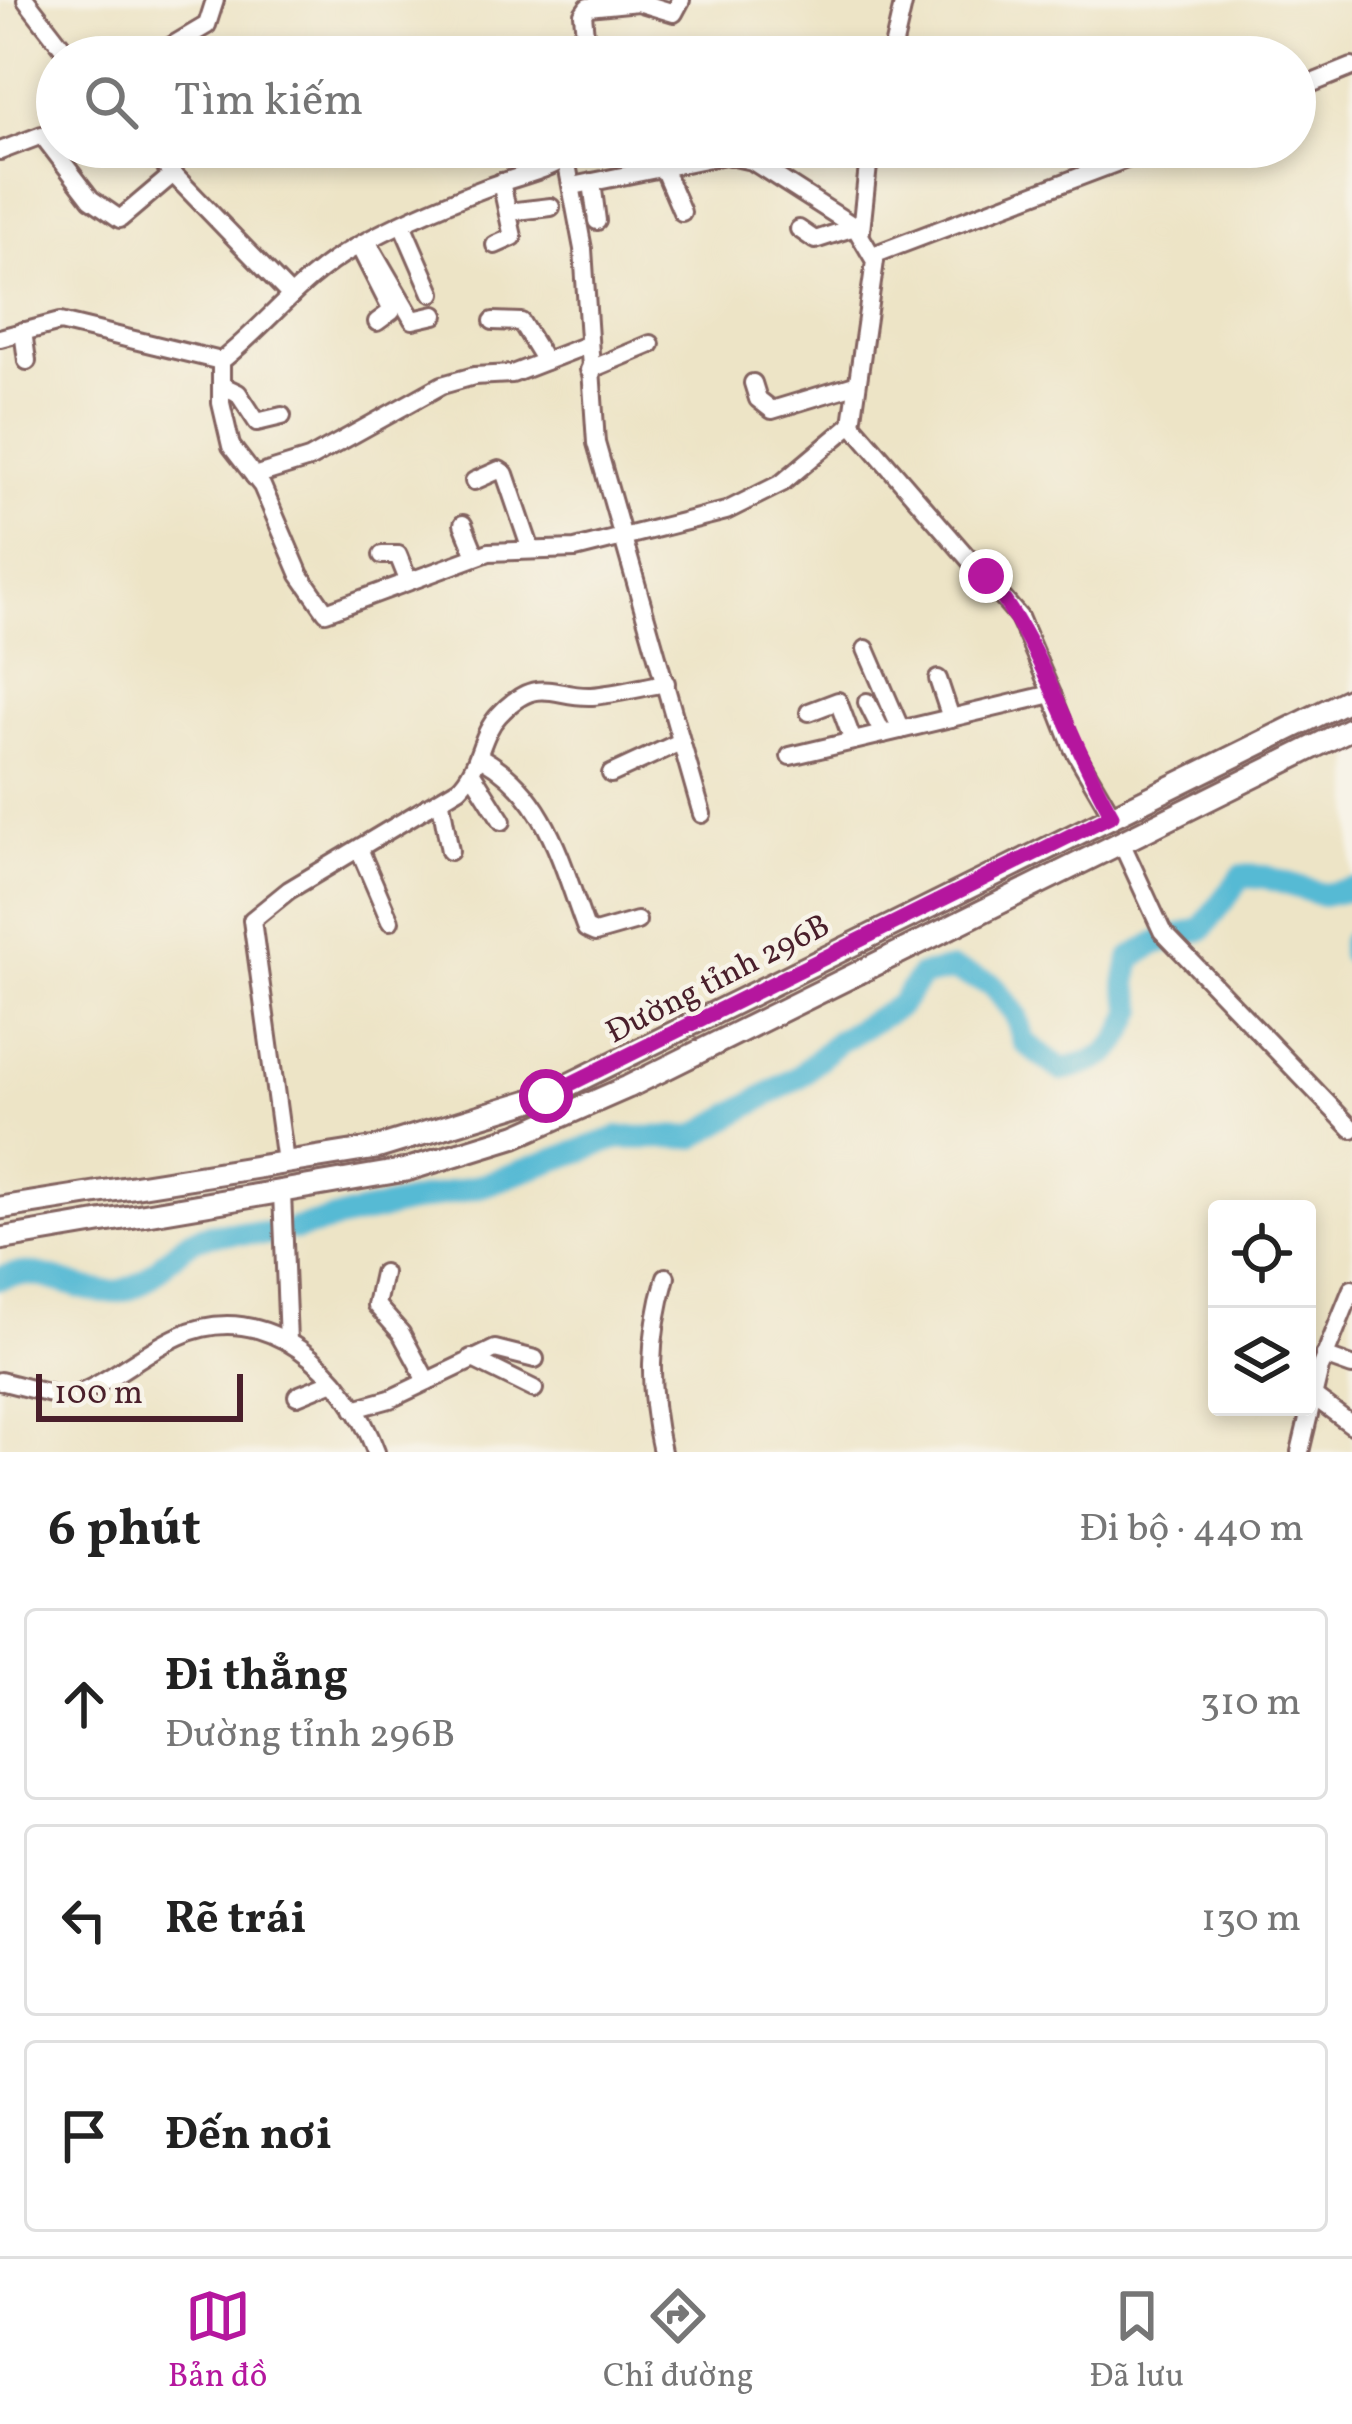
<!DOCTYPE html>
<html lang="vi">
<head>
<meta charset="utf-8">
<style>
  :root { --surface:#fff; --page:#f6f6f6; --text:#222; --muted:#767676; --line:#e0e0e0; --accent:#b5179e }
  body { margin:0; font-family:Vollkorn,serif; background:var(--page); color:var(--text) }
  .controls { position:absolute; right:36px; bottom:36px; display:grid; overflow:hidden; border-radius:12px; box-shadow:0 6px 18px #0003 }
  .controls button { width:108px; height:108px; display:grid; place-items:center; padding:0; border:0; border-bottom:3px solid var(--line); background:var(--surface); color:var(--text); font:60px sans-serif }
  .scale { position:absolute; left:36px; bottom:30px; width:207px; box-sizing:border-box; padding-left:12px; border:6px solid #4a1f2b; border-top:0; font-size:33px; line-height:42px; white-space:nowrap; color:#4a1f2b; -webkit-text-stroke:9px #f7f3e8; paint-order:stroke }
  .stop { position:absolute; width:36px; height:36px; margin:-27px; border:9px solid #b5179e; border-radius:50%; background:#fff }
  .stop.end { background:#b5179e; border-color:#fff; box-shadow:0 3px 12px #0008 }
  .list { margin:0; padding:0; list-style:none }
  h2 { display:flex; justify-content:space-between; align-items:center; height:156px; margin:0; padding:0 48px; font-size:51px }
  h2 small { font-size:39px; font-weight:400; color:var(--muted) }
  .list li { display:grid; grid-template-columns:78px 1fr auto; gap:36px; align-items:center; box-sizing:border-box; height:192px; margin:0 24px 24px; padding:0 24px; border:3px solid var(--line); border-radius:12px }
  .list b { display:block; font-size:45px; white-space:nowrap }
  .list p { margin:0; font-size:39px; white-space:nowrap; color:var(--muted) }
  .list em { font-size:39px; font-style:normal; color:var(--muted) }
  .icon { flex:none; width:66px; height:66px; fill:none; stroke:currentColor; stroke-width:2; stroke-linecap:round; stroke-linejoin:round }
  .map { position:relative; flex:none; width:1352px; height:1452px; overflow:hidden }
  .search { position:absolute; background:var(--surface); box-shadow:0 6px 18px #0003; left:36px; right:36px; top:36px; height:132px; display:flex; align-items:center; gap:30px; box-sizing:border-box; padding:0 42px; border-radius:66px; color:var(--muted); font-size:45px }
  .sheet { height:804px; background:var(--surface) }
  nav { display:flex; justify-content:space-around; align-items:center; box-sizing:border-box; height:168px; border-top:3px solid var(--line); background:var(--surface); font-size:33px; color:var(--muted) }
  nav a { display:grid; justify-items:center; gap:6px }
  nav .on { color:var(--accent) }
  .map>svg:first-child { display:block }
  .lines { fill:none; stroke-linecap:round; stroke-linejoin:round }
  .river { stroke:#56bad4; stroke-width:24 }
  .minor-casing { stroke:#836461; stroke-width:22 }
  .major-casing { stroke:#836461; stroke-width:27 }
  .minor { stroke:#fff; stroke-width:16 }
  .major { stroke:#fff; stroke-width:21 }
  .route { stroke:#b5179e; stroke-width:15 }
  .labels { text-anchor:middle; stroke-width:9; stroke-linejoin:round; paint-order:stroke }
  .street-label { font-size:33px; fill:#4a1f2b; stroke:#f7f3e8 }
</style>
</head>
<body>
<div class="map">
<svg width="1352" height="1452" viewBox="0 0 1352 1452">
  <rect width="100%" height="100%" fill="#f7f3e8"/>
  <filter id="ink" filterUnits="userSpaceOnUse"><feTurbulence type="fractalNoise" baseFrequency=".00833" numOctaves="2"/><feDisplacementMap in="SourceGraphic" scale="24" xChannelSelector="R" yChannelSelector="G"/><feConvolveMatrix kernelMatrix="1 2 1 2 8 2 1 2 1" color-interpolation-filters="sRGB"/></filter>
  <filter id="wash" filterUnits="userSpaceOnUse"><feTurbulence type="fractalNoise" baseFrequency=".004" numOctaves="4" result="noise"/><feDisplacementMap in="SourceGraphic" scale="48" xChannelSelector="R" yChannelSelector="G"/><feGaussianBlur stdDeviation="2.7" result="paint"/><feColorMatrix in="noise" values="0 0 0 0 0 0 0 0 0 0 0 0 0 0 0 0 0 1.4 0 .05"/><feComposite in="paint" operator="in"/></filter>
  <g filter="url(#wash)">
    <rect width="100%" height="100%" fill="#ede4c6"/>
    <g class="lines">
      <!-- river -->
      <g class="river">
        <polyline points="1352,943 1352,953"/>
        <path d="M295,1229L483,1185L617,1138L694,1137L800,1076L837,1042L899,1006L921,976L952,970L992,984L1016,1015L1024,1042L1062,1070C1108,1059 1115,1053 1134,1010L1126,984L1131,958L1156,943L1202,929L1242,876L1266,877L1323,895L1352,889"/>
        <path d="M0,1278C44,1262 82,1299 121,1291C153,1284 164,1257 189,1242C214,1228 246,1234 273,1234"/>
      </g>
    </g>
  </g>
  <g filter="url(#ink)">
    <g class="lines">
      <defs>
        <g id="minor">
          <polyline points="26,0 70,57"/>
          <polyline points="153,57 207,25 215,0"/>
          <polyline points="587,57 583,14 588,7 638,2 674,13 681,0"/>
          <polyline points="891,57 904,0"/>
          <polyline points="1295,90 1352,67"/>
          <polyline points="147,147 291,296"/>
          <polyline points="0,151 42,135 91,199 120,219 172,175"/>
          <polyline points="566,159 583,249 596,443 702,814"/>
          <polyline points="664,170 682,212"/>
          <polyline points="592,182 597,221"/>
          <polyline points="573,186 725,155 752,161 855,227 875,261 852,424 1019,617 1052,694 790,756"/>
          <polyline points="508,212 551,207"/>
          <polyline points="402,224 432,293"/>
          <polyline points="799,229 815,240 855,227"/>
          <polyline points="861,231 870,147"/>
          <polyline points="495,245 513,237 501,182"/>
          <polyline points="371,248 413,320 435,315"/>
          <polyline points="361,250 392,311 377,322"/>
          <polyline points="873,255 1158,147"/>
          <polyline points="493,321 521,322 545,361"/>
          <polyline points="23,331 27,361"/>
          <path d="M0,338L60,322L221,361C267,325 302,276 354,248C396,224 443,204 488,187C520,175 555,170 581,147"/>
          <polyline points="221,361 221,403 231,446 262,486 300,575 326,612 489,552 575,549 726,511 782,483 852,424"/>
          <polyline points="589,370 651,344"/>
          <polyline points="753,383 758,399 772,410 855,385"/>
          <polyline points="221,385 238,393 257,422 282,416"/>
          <polyline points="254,476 309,459 442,385 474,376 512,374 587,345"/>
          <polyline points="474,481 499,470 505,474 531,550"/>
          <polyline points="463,524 476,556"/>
          <polyline points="382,555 398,555 408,580"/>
          <polyline points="866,649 901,730"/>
          <polyline points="938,679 951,718"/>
          <polyline points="1052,694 1073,748 1112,815"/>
          <polyline points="867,702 883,734"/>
          <polyline points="809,712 838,701 853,741"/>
          <path d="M482,758C547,795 561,862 586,929L595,933L637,921"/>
          <polyline points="611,774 678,743"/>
          <polyline points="473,775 502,821"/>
          <polyline points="441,803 450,851"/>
          <polyline points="1121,842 1162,931 1352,1129"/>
          <polyline points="360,851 390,921"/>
          <path d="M285,1162L252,920L289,890L459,788C481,767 479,736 499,715C538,673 554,698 592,696C617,694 642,687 666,683"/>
          <polyline points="282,1193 288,1341"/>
          <polyline points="383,1273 376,1305 401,1333 427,1381"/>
          <polyline points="1324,1356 1352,1366"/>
          <polyline points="471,1358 534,1389"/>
          <path d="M0,1381L67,1398C106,1386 141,1353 179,1336C266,1296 348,1373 376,1452"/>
          <polyline points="297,1396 334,1381"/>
          <polyline points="1313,1396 1352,1425"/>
          <polyline points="354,1409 390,1399 495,1349 535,1359"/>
          <path d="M662,1452C648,1389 648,1339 666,1277"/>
          <polyline points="1300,1452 1320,1368 1352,1289"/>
        </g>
        <g id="major">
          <polyline points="0,1208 376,1148 546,1096 1352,698"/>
          <polyline points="0,1239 406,1170 516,1136 628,1087 1352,728"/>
        </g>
      </defs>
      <!-- minor casing -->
      <use href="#minor" class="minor-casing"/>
      <!-- major casing -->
      <use href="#major" class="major-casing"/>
      <!-- minor -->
      <use href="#minor" class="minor"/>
      <!-- major -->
      <use href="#major" class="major"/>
    </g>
  </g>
  <g class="lines" filter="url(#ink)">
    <!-- route -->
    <path class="route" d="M546,1096L1112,815C1066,735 1044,647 986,576"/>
  </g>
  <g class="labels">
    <!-- street labels -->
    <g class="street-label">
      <text transform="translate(717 977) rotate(-27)" y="12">Đường tỉnh 296B</text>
    </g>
  </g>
</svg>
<div class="controls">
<button><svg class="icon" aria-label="locate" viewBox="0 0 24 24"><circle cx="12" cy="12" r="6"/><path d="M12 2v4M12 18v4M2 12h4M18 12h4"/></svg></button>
<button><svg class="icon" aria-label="layers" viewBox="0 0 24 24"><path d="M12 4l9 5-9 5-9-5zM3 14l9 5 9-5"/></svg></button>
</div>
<div class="scale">100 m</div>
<div class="stop" style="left:546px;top:1096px"></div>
<div class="stop end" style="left:986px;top:576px"></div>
<div class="search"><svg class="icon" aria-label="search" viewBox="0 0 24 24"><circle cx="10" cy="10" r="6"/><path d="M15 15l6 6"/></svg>Tìm kiếm</div>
</div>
<section class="sheet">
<h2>6 phút<small>Đi bộ · 440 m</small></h2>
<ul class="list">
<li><svg class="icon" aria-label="ahead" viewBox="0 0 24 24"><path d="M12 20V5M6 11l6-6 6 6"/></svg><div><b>Đi thẳng</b><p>Đường tỉnh 296B</p></div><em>310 m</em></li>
<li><svg class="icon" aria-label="left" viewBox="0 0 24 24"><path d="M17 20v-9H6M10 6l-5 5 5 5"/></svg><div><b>Rẽ trái</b></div><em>130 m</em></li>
<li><svg class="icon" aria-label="arrive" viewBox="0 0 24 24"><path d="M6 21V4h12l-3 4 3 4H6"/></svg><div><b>Đến nơi</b></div></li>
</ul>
</section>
<nav>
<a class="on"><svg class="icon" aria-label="map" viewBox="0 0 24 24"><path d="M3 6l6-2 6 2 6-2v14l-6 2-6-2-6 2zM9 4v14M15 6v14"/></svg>Bản đồ</a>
<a><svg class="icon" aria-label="directions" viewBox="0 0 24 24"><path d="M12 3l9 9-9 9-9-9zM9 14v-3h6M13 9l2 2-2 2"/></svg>Chỉ đường</a>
<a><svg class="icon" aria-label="saved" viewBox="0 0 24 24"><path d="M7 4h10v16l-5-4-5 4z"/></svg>Đã lưu</a>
</nav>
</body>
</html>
